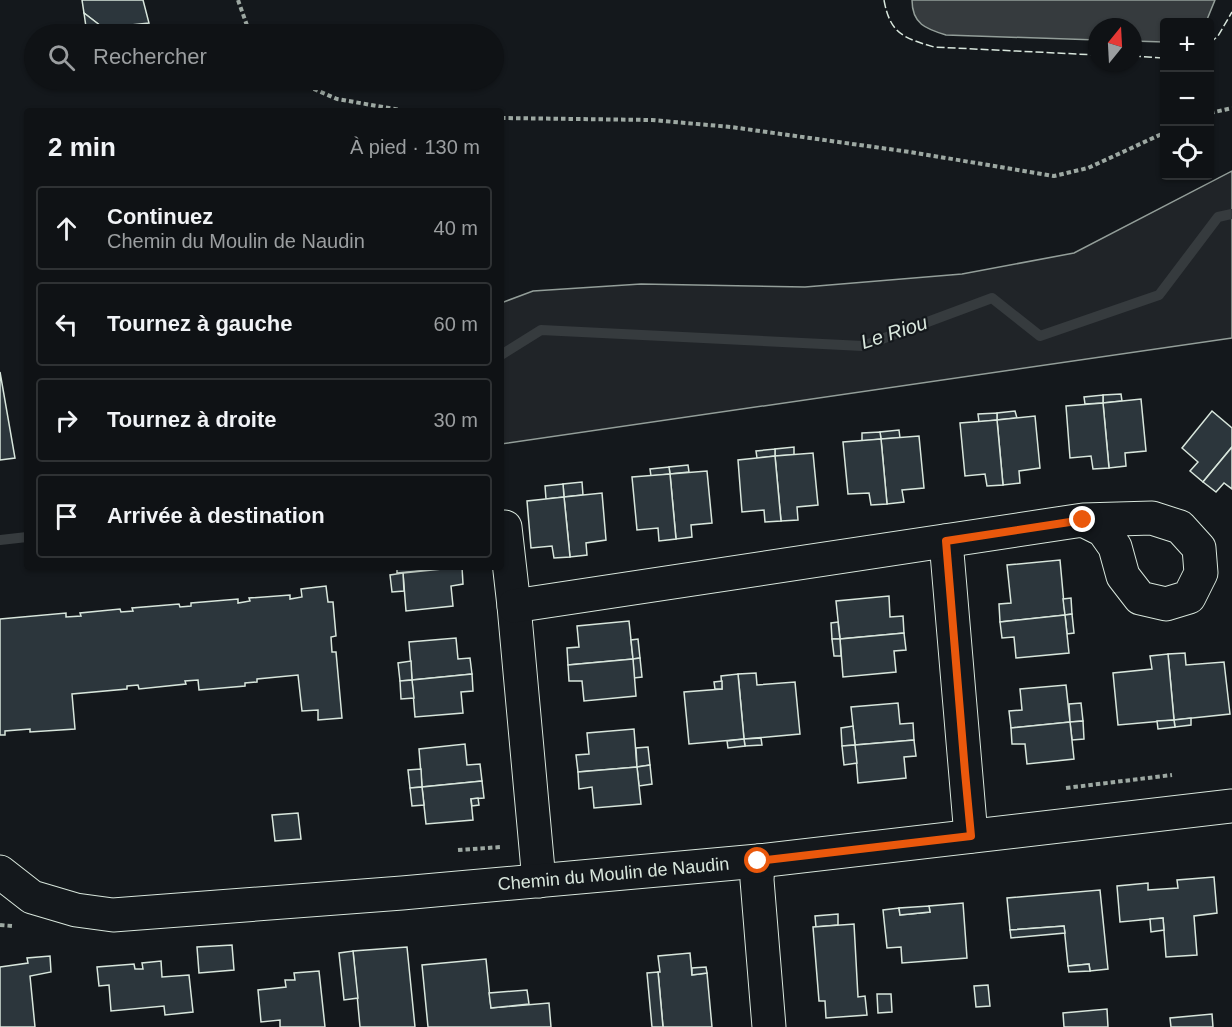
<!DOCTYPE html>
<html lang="fr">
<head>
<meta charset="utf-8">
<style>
  :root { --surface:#0f1215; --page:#181b1e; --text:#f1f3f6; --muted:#9b9ea0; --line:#2f3234 }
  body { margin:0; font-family:Arial,sans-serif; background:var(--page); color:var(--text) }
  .controls { position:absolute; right:18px; top:18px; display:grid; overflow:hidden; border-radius:6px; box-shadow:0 2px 4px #0004 }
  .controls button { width:54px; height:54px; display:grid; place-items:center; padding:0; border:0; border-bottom:2px solid var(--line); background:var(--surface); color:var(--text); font:30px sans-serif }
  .compass { position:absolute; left:1088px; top:18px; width:54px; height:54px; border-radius:50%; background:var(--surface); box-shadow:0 2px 4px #0004; rotate:18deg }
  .stop { position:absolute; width:18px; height:18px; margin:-14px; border:4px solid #ea580c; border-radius:50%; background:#fff }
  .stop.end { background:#ea580c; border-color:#fff; box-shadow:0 2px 6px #0008 }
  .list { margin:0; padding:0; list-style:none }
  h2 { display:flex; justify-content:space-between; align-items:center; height:78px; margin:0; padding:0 24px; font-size:26px }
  h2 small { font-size:20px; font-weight:400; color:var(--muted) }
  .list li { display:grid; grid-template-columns:39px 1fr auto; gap:18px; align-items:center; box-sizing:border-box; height:84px; margin:0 12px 12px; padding:0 12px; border:2px solid var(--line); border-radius:6px }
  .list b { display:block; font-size:22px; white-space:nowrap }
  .list p { margin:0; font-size:20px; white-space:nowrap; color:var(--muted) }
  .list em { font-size:20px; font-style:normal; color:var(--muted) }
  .icon { flex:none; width:33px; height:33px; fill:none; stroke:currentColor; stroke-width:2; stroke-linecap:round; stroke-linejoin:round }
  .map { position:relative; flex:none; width:1232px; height:1027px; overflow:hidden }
  .search { position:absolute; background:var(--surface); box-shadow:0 2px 4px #0004; left:24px; top:24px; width:480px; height:66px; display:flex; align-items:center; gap:15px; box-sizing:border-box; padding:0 21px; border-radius:33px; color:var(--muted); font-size:22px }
  .panel { position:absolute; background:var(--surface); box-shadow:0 2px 4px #0004; left:24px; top:108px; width:480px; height:462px; border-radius:6px }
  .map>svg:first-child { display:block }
  .green { fill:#202428; stroke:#939e99; stroke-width:1.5 }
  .water { fill:#363b3e; stroke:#939e99; stroke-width:1.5 }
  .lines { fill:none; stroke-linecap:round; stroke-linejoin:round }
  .stream { stroke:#363b3e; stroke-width:10 }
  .building { fill:#2c363c; stroke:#d8e6dc; stroke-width:1.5 }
  .minor-casing { stroke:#d8e6dc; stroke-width:35 }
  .path { stroke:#9da8a2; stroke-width:4; stroke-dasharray:4.5 3; stroke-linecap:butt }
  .minor { stroke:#14181c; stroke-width:33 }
  .fence { stroke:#d8e6dc; stroke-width:1.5; stroke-dasharray:8 3; stroke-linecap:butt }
  .route { stroke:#ea580c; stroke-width:8 }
  .labels { text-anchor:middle; stroke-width:4.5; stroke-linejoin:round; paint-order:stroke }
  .street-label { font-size:18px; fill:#d8e6dc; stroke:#14181c }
  .water-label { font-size:20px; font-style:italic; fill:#d8e6dc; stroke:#14181c }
</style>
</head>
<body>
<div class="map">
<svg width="1232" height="1027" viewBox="0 0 1232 1027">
  <rect width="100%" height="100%" fill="#14181c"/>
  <!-- green -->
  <polygon class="green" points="1232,171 1232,338 501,444 501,303 533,291 641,284 805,287 962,274 1074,253"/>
  <!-- water -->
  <path class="water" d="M912,0H1215L1206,22H1164V42L1133,41V27H1097V40L946,35C926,29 912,24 912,0Z"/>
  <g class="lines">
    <!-- stream -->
    <g class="stream">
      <polyline points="501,355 541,330 863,346 992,298 1040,336 1159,295 1218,217 1232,214"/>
      <polyline points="0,540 27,537"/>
    </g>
  </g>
  <!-- building -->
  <g class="building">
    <polygon points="82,0 143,0 149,23 131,25 128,30 110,33 84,13"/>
    <polygon points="84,13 110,33 87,34"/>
    <polygon points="0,372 15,458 0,460"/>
    <polygon points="1121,394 1122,401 1103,403 1103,395"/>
    <polygon points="1103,395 1103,403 1085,404 1084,397"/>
    <polygon points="1141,399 1146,451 1125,453 1126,466 1109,468 1103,403"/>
    <polygon points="1103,403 1109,468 1093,469 1091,456 1070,458 1066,406"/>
    <polygon points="1015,411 1017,418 997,420 997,413"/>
    <polygon points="1212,411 1232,428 1232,447 1203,482 1190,471 1198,462 1182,448"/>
    <polygon points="997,413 997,420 979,422 978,414"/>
    <polygon points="1035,416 1040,468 1019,471 1020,483 1003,485 997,420"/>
    <polygon points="997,420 1003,485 987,486 985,474 965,476 960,423"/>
    <polygon points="899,430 900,438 881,439 880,432"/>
    <polygon points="880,432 881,439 862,441 862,433"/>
    <polygon points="919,436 924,488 902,490 904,502 887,504 881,439"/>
    <polygon points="881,439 887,504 871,505 869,493 848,494 843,442"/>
    <polygon points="794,447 794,455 775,456 775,449"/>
    <polygon points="1232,447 1232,489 1224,483 1216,492 1203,482"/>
    <polygon points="775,449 775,456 757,458 756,451"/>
    <polygon points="813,453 818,505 797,507 798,520 781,521 775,456"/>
    <polygon points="775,456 781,521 765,522 764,510 742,512 738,460"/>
    <polygon points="688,465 689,472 670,474 669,467"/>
    <polygon points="669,467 670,474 651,476 650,469"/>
    <polygon points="707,471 712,523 691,525 692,537 676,539 670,474"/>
    <polygon points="670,474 676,539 659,541 658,528 637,530 632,477"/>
    <polygon points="582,482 583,495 564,497 563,484"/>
    <polygon points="563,484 564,497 546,499 545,486"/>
    <polygon points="602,493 606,540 586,543 587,555 570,557 564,497"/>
    <polygon points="564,497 570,557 554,558 552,546 531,548 527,501"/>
    <polygon points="1060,560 1065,615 1000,622 999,604 1011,603 1007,565"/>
    <polygon points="397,567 462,567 397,573"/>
    <polygon points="462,567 463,584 451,586 453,606 406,611 403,573"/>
    <polygon points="403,573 404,591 392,592 390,575"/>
    <polygon points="326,586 328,602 333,602 336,636 331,637 332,652 336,652 342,718 318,720 318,710 302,711 298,675 257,679 257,682 245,683 245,686 199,690 198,680 185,681 186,684 139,689 138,685 127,686 127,689 72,694 75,729 30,732 30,729 5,731 5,735 0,735 0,619 66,613 66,617 81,616 80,613 120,609 121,612 133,611 132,608 179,604 180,607 191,606 191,603 238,599 238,603 250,601 249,598 290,595 290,599 302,597 301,589"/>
    <polygon points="889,596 890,617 903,616 904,633 840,639 836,601"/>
    <polygon points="1071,598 1072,614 1065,615 1063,599"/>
    <polygon points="1072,614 1074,633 1067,634 1065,615"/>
    <polygon points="1065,615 1069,653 1016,658 1014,637 1002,638 1000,622"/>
    <polygon points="629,621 633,659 568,665 567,648 579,647 577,626"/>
    <polygon points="838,622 840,639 832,639 831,623"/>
    <polygon points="904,633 906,650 894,651 896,672 843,677 840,639"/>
    <polygon points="456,638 458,659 470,658 472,674 412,680 409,642"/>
    <polygon points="638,639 640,658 633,659 631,640"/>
    <polygon points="832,639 840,639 841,656 834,656"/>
    <polygon points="1185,653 1186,665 1224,662 1230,714 1174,720 1168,654"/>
    <polygon points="1168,654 1174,720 1118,725 1113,673 1152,669 1150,656"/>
    <polygon points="640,658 642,677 634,678 633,659"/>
    <polygon points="633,659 636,696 584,701 582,681 569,681 568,665"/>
    <polygon points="411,661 412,680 400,681 398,663"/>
    <polygon points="756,673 757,685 795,682 800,734 744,739 738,674"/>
    <polygon points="472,674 473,691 461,692 463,713 415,717 412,680"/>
    <polygon points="738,674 744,739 689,744 684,692 722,689 721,676"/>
    <polygon points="412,680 414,698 401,699 400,681"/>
    <polygon points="722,681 722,689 715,689 714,682"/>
    <polygon points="1066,685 1070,722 1011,728 1009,711 1022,710 1020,689"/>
    <polygon points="898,703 900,724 913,723 914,740 855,745 851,707"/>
    <polygon points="1081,703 1083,721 1070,722 1069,704"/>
    <polygon points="1191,718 1191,725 1175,727 1174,720"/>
    <polygon points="1174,720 1175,727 1158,729 1157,721"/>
    <polygon points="1083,721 1084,739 1072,740 1070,722"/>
    <polygon points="1070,722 1074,759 1027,764 1025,744 1012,744 1011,728"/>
    <polygon points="853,726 855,745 842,746 841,728"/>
    <polygon points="634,729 637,767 578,772 576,755 589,754 587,733"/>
    <polygon points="761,738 762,745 745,746 744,739"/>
    <polygon points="744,739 745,746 728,748 727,741"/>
    <polygon points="914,740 916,756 904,757 906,778 858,783 855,745"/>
    <polygon points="465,744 467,765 480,764 482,781 422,787 419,749"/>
    <polygon points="855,745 857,763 844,765 842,746"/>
    <polygon points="648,747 650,765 637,767 636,748"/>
    <polygon points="650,765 652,784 639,786 637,767"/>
    <polygon points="637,767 641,804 594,808 592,787 579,789 578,772"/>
    <polygon points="421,769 422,787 410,788 408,770"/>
    <polygon points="482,781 484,798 471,799 473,820 426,824 422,787"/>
    <polygon points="422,787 424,805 412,806 410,788"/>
    <polygon points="478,798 479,805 472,806 471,799"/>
    <polygon points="298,813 301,839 275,841 272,815"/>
    <polygon points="1214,877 1217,913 1194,916 1197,955 1166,957 1163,918 1120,922 1117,886 1148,883 1148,890 1178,888 1177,880"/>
    <polygon points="1100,890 1108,969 1090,971 1089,964 1068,966 1064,926 1010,930 1007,898"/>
    <polygon points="963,903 967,958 902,963 901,947 887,948 883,910 899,908 900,915 930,912 929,906"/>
    <polygon points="929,906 930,912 900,915 899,908"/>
    <polygon points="838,914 838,925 816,927 815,916"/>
    <polygon points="1163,918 1164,930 1151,932 1150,919"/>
    <polygon points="854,924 858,997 865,996 867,1015 826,1018 825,1001 819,1001 813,927"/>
    <polygon points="1064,926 1065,933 1011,938 1010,930"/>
    <polygon points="232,945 234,970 199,973 197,947"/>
    <polygon points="407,947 415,1027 360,1027 353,951"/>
    <polygon points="353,951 358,998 344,1000 339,953"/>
    <polygon points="690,953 692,975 707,973 712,1027 663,1027 658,972 660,972 658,956"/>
    <polygon points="50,956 51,972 30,976 35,1027 0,1027 0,967 28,963 27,958"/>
    <polygon points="486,959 491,1008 549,1003 551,1027 428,1027 422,965"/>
    <polygon points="161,961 162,977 189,975 193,1012 165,1015 164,1006 111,1011 109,985 99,986 97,967 134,964 135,969 143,969 142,963"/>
    <polygon points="1089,964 1090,971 1069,972 1068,966"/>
    <polygon points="706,967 707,973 692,975 692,968"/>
    <polygon points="319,971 325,1027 280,1027 280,1020 261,1022 258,990 286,987 285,980 295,980 294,973"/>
    <polygon points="658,972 663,1027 652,1027 647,973"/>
    <polygon points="988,985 990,1006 976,1007 974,986"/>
    <polygon points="527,990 529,1004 491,1008 489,993"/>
    <polygon points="877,994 891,994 892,1012 878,1013"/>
    <polygon points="1107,1009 1108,1027 1064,1027 1063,1013"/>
    <polygon points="1212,1014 1213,1027 1171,1027 1170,1018"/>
  </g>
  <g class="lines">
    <defs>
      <g id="minor">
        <polyline points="505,527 514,606 539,881"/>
        <polyline points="946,541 971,836"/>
        <polyline points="514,606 1083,520 1152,518 1180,527 1199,548 1201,573 1189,597 1166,604 1140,598 1123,576 1115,547 1103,530 1083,520"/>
        <polyline points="758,861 757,880 769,1027"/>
        <path id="s1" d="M0,872L32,897L76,910L113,915L402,893L758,861L1232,806"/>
      </g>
    </defs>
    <!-- minor casing -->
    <use href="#minor" class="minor-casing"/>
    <!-- path -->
    <g class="path">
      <polyline points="238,0 250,34"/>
      <polyline points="293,80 337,99 406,111"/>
      <polyline points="1210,113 1232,108"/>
      <polyline points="501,118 652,120 731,127 910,152 1054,176 1088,168 1164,133"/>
      <polyline points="1066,788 1172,775"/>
      <polyline points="458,850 501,847"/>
      <polyline points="0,925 12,926"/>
    </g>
    <!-- minor -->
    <use href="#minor" class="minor"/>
    <!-- fence -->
    <g class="fence">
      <path d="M884,0C890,34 904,38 934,47L1097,55"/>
      <polyline points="1210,43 1218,36 1232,12"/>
      <polyline points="1133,56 1164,58"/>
    </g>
  </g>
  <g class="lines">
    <!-- route -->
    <polyline class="route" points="758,861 971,836 965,772 946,541 1083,520"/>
  </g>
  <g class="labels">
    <!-- street labels -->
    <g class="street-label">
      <text dy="6" stroke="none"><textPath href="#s1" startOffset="626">Chemin du Moulin de Naudin</textPath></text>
    </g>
    <!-- water labels -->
    <g class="water-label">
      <text transform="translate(894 332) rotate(-18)" y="7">Le Riou</text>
    </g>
  </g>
</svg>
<div class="controls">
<button>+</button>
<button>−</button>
<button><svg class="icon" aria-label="locate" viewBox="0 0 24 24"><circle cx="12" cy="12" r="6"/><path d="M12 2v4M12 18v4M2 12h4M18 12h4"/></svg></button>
</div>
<svg class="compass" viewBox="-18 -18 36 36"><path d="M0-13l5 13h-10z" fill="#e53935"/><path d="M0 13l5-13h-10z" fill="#9b9ea0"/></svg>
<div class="stop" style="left:758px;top:861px"></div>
<div class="stop end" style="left:1083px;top:520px"></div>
<div class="search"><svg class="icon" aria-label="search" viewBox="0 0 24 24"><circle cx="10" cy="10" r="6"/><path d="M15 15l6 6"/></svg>Rechercher</div>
<section class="panel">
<h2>2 min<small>À pied · 130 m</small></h2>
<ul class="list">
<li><svg class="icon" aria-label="ahead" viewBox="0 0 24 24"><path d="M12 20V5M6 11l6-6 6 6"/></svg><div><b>Continuez</b><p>Chemin du Moulin de Naudin</p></div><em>40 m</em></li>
<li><svg class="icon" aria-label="left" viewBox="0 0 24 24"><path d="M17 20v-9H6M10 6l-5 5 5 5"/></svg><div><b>Tournez à gauche</b></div><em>60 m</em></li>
<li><svg class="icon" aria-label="right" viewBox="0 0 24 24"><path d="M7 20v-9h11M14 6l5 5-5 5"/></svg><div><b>Tournez à droite</b></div><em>30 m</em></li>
<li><svg class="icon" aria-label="arrive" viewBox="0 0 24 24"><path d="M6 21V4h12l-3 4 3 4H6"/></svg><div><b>Arrivée à destination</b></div></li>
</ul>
</section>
</div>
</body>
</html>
